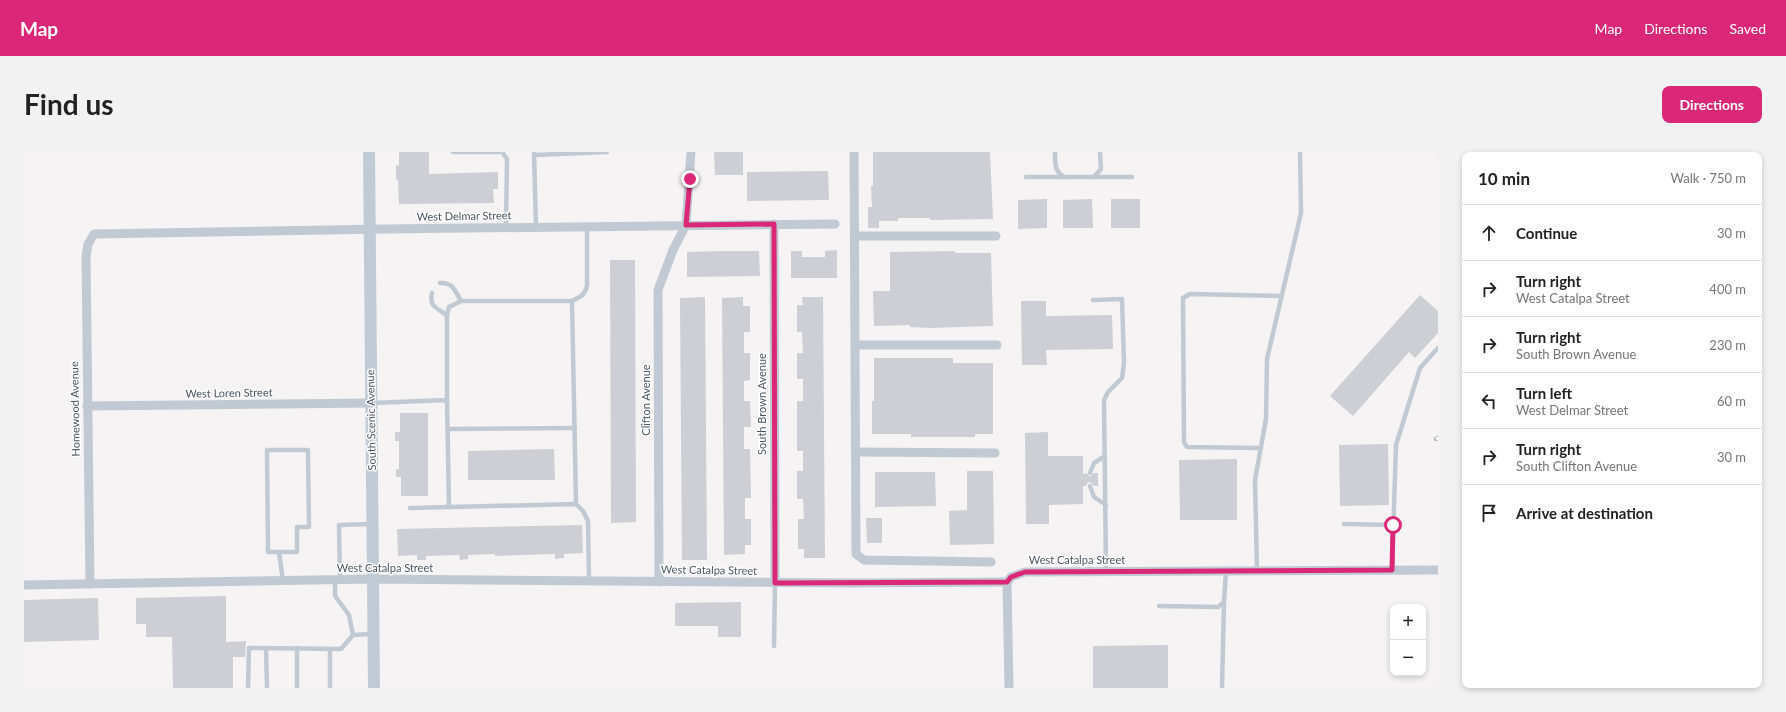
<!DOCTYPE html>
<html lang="en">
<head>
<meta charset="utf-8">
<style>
  :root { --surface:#fff; --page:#f2f2f2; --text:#222; --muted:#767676; --line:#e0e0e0; --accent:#db2777 }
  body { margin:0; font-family:Lato,sans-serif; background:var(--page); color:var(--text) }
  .controls { position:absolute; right:12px; bottom:12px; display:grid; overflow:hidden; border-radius:8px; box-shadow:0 2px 6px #0003 }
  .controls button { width:36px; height:36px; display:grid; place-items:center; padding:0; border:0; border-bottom:1px solid var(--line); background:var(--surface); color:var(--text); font:20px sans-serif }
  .stop { position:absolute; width:12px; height:12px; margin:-9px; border:3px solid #db2777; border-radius:50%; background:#fff }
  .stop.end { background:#db2777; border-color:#fff; box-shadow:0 1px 4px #0008 }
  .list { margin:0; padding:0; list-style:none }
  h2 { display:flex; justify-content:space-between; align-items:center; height:52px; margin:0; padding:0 16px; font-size:17px }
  h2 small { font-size:13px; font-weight:400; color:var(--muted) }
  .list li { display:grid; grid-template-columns:26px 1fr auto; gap:12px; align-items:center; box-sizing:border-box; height:56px; padding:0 16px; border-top:1px solid var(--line) }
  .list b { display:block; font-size:15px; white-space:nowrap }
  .list p { margin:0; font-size:13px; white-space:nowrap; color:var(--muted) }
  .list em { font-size:13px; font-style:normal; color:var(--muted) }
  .icon { flex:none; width:22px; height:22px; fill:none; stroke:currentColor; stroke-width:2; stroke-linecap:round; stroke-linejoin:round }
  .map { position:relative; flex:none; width:1414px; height:536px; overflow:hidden; border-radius:8px }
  header { display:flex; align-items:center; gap:24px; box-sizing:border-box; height:56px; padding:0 20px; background:var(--accent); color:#fff }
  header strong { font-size:19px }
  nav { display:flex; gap:22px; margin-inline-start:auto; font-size:14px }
  .intro { display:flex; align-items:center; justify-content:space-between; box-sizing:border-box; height:96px; padding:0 24px }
  h1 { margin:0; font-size:28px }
  .button { padding:10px 18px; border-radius:8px; background:var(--accent); color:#fff; font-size:14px; font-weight:700 }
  main { display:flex; gap:24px; padding:0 24px }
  aside { flex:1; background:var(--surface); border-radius:8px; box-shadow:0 2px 6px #0003 }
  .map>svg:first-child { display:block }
  .building { fill:#cdcfd5 }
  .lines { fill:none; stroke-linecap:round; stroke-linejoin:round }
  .service { stroke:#c1cad2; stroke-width:4.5 }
  .minor { stroke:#c1cad2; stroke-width:9 }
  .secondary { stroke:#c1cbd6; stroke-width:12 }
  .rail-casing { stroke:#b5b8bd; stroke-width:4.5 }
  .rail { stroke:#fff; stroke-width:3; stroke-dasharray:9; stroke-linecap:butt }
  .route { stroke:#db2777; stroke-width:5 }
  .labels { text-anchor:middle; stroke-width:3; stroke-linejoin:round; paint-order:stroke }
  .street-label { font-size:11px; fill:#4a5661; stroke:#fff }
</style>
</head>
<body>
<header>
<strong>Map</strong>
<nav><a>Map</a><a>Directions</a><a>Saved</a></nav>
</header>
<div class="intro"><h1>Find us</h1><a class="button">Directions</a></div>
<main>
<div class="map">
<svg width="1414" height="536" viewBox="0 0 1414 536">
  <rect width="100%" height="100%" fill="#f5f3f3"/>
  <!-- building -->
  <g class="building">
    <polygon points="375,0 405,0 405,22 474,20 474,37 469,37 470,51 375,52 374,28 372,28 372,13 375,14"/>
    <polygon points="690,0 719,0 719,23 691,23"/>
    <polygon points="849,0 966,0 969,67 906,68 906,66 874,66 874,69 855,69 855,76 844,76 844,55 848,55 847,34 849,34"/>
    <polygon points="804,19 805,48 723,49 723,20"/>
    <polygon points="1023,47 1023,76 994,77 994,48"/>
    <polygon points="1068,47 1069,76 1039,76 1039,48"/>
    <rect x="1087" y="47" width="29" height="29"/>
    <polygon points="813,98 813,126 767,126 767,99 778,99 778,105 801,105 801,99"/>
    <polygon points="697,99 735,99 736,124 663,125 663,100"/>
    <polygon points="931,99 931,101 967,101 969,174 906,176 886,175 886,173 850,174 849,139 866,139 866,100"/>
    <polygon points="586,108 611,108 612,370 587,371"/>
    <polygon points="1396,143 1414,159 1414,181 1391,206 1385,200 1329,264 1306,244"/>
    <polygon points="681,145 683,408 658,408 656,146"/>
    <polygon points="719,145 719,154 726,154 726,180 720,180 720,201 726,201 726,228 720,229 720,249 726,249 727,275 720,275 720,297 726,297 727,346 721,346 721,367 727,367 727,393 721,393 721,402 700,403 698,146"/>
    <polygon points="778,145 799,145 801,406 780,406 780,397 774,397 774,367 780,367 779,347 773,347 773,319 779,319 779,299 773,299 773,249 779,249 779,227 773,227 773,201 779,201 778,180 773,180 773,153 779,153"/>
    <polygon points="997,149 1022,149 1022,164 1088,163 1089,197 1022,198 1023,213 998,213"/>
    <polygon points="850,206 929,206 929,211 969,211 969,282 951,282 951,285 887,285 887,282 848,282 848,249 850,249"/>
    <polygon points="376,261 404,261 404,344 377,344 377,325 372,325 372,317 375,317 375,289 371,289 371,280 376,280"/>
    <polygon points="1024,280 1024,304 1059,304 1059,322 1062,321 1066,325 1070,321 1074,321 1074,334 1070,334 1066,330 1063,331 1062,334 1059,334 1059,352 1025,353 1025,372 1002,372 1001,281"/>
    <polygon points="1364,292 1365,353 1316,354 1315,293"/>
    <polygon points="530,297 531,328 444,328 444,299"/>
    <polygon points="1213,307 1213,368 1156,368 1155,308"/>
    <polygon points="943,319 969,319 970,392 926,393 925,359 943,358"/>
    <polygon points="851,320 911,320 912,354 851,355"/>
    <polygon points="842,366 858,366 858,391 843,391"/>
    <polygon points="558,373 559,401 540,402 540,406 531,407 531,402 471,404 471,402 444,403 444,407 436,408 435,403 402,404 402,408 393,408 393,403 374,404 373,377"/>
    <polygon points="202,444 202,490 222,489 221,505 209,505 209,536 149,536 148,485 122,485 122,472 112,472 112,446"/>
    <polygon points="74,446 75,488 0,490 0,448"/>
    <polygon points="717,450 717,485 694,485 694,474 651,474 651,451"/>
    <polygon points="1144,493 1144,536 1069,536 1069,494"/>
  </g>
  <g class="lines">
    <!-- service -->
    <g class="service">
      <polyline points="429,0 475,0"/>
      <polyline points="478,0 483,7 482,75"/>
      <polyline points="510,0 512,75"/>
      <path d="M1031,0C1031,10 1030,19 1040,25"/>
      <polyline points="511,3 583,0"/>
      <polyline points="1002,25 1108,25"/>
      <polyline points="1070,25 1077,17 1076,0"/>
      <path d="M416,131C429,130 431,139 437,149"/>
      <path d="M408,141C405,154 412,156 423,163"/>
      <polyline points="1069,148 1098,147 1100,211 1098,226 1084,240 1080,248 1082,420"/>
      <polyline points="548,149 552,352"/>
      <path d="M423,248V163L425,155L437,149H548C556,145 561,143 563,134V74"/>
      <polyline points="348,251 423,248 425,355"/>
      <polyline points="424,277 551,276"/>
      <polyline points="1237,296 1163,295 1160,290 1159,146 1166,142 1257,144"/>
      <polyline points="1066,321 1070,311 1081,304"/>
      <polyline points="1066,334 1070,345 1082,353"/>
      <polyline points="386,356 552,352 559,359 564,369 565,429"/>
      <polyline points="1320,372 1369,373"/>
      <polyline points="255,400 244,400 243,298 284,298 285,375 273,375 273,400 255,400 259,429"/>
      <polyline points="1368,418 1372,293 1396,216 1414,196"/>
      <polyline points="1233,419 1231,328 1242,267 1243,207 1277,61 1276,0"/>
      <polyline points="311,428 311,444 325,463 329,483"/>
      <polyline points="316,428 315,373 348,372"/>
      <polyline points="1135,454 1194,455 1200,450 1202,419"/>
      <polyline points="750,494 751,431"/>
      <polyline points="242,496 243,536"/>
      <polyline points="273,496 273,536"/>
      <polyline points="306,497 306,536"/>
      <polyline points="224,536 225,496 317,497 329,483 348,482"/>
      <polyline points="1198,536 1200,450"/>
    </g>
    <!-- minor -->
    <g class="minor">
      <polyline points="830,0 832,402 840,408 967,410"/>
      <polyline points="750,72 751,431"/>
      <polyline points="832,84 972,84"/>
      <polyline points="832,193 973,193"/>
      <polyline points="63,254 347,251"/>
      <polyline points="832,300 971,301"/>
      <polyline points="635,430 634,138 649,98 662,73 667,0"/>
      <polyline points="983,430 987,425 1001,420 1414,418"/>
      <polyline points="983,430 985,536"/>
      <polyline points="66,432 62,105 64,92 70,82 362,77 811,72"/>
      <polyline points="0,433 349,427 828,431 983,430"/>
    </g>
    <!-- secondary -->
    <polyline class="secondary" points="345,0 350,536"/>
    <defs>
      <polyline id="rail" points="1412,287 1414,286"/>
    </defs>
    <!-- rail casing -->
    <use href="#rail" class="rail-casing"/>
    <!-- rail -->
    <use href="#rail" class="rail"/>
  </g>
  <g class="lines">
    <!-- route -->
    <polyline class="route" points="666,27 662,73 750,72 751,431 983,430 987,425 1001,420 1368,418 1369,373"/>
  </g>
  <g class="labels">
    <!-- street labels -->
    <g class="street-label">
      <text transform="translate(440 64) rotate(-1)" y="4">West Delmar Street</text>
      <text transform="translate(205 241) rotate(-1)" y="4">West Loren Street</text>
      <text transform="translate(622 248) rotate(-90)" y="4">Clifton Avenue</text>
      <text transform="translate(738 252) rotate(-90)" y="4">South Brown Avenue</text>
      <text transform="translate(51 257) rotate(-91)" y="4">Homewood Avenue</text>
      <text transform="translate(347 268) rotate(-91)" y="4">South Scenic Avenue</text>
      <text x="1053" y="412">West Catalpa Street</text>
      <text x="361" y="420">West Catalpa Street</text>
      <text transform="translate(685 418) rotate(1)" y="4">West Catalpa Street</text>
    </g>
  </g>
</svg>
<div class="controls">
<button>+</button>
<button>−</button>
</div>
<div class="stop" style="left:1369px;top:373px"></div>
<div class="stop end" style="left:666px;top:27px"></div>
</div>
<aside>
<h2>10 min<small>Walk · 750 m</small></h2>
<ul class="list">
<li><svg class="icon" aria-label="ahead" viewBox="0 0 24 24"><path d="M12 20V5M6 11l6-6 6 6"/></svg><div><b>Continue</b></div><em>30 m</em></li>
<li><svg class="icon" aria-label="right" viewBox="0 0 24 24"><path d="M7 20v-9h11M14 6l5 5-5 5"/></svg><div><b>Turn right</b><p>West Catalpa Street</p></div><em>400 m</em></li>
<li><svg class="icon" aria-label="right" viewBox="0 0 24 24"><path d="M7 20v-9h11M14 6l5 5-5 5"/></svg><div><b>Turn right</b><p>South Brown Avenue</p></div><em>230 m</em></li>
<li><svg class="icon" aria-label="left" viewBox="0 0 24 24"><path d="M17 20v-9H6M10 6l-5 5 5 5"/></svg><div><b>Turn left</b><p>West Delmar Street</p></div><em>60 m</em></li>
<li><svg class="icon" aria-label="right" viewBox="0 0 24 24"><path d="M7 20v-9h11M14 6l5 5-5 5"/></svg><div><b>Turn right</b><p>South Clifton Avenue</p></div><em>30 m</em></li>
<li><svg class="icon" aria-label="arrive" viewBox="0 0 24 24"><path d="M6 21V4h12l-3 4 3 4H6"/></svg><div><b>Arrive at destination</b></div></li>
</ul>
</aside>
</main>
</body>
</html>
